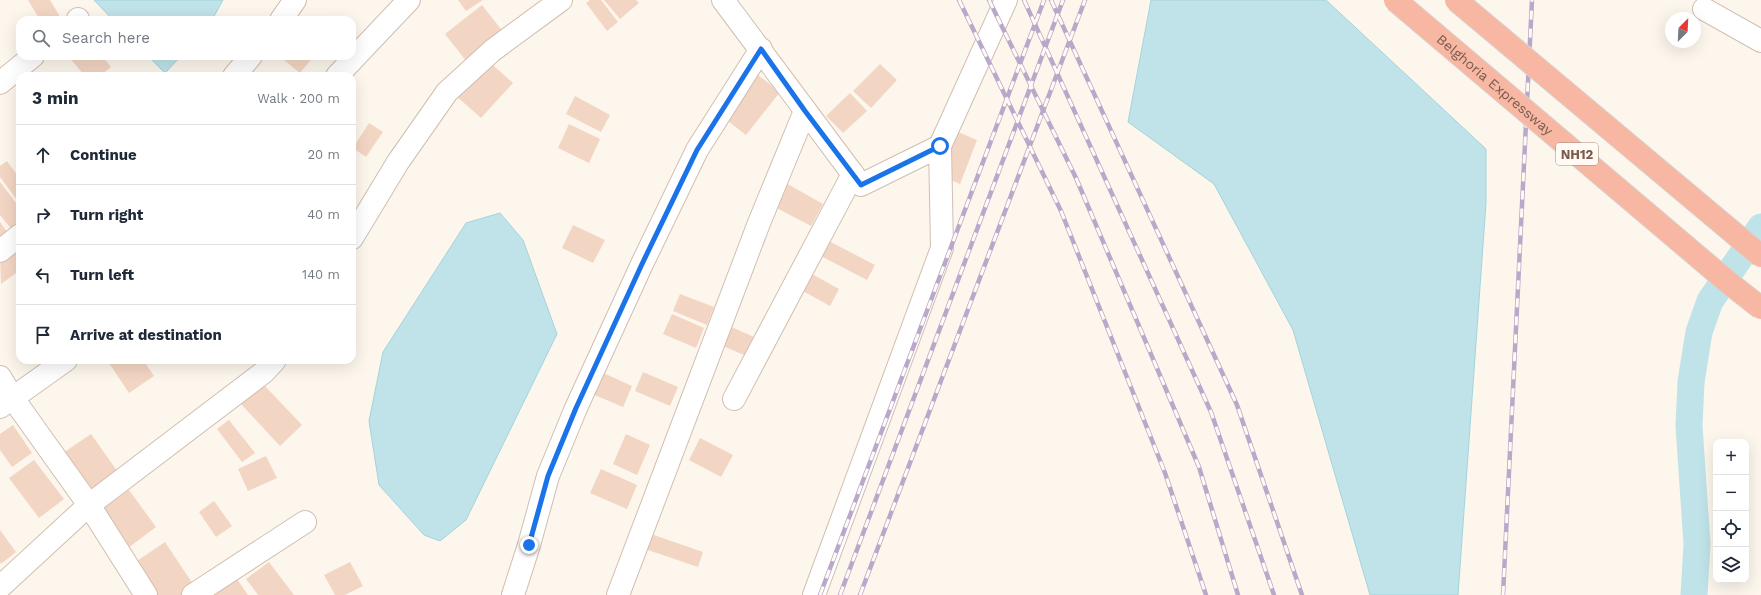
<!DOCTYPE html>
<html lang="en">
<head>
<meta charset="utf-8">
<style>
  :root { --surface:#fff; --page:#f6f6f7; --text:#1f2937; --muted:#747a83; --line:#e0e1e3 }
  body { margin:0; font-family:"Work Sans",sans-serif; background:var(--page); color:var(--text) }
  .controls { position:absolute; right:12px; bottom:12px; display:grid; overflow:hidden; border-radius:8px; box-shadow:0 4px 16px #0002 }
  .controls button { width:36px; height:36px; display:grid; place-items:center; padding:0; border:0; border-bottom:1px solid var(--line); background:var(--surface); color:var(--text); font:20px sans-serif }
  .compass { position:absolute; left:1665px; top:12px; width:36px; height:36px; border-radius:50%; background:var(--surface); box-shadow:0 4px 16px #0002; rotate:24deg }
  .stop { position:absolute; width:12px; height:12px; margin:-9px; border:3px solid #1a73e8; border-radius:50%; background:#fff }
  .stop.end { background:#1a73e8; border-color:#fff; box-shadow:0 1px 4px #0008 }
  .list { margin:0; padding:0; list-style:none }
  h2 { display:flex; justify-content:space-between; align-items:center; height:52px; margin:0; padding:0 16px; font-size:17px }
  h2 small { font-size:13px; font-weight:400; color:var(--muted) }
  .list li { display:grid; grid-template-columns:26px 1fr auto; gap:12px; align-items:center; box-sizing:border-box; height:60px; padding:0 16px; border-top:1px solid var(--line) }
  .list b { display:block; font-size:15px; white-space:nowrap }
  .list em { font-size:13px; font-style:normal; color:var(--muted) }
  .icon { flex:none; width:22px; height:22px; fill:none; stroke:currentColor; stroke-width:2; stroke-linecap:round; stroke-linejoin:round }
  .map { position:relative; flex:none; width:1761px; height:595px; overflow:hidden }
  .search { position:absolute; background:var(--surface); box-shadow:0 4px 16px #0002; left:16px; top:16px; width:340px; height:44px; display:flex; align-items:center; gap:10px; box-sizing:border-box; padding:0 14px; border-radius:12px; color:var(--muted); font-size:15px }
  .panel { position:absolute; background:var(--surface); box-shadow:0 4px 16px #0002; left:16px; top:72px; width:340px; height:292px; border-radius:12px }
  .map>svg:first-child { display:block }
  .water { fill:#bfe3e8; stroke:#a5d3da }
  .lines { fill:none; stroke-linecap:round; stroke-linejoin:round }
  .canal { stroke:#bfe3e8; stroke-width:27 }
  .building { fill:#f3d5c3 }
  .minor-casing { stroke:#d1beb0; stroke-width:24 }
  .minor { stroke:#fff; stroke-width:22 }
  .rail-casing { stroke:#b9a8c9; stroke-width:4.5 }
  .rail { stroke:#fffaf3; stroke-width:3; stroke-dasharray:9; stroke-linecap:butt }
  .highway-bridge-casing { stroke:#dad1cd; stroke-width:24; stroke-linecap:butt }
  .highway-bridge { stroke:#f7b7a3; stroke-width:22 }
  .route { stroke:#1a73e8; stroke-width:5 }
  .labels { text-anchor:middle; stroke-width:4; stroke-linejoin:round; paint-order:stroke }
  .shield { fill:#fffaf3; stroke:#a28b7f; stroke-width:1 }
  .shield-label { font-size:13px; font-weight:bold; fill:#7a5c4d }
  .street-label { font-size:14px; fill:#7a5c4d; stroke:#fffaf3 }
</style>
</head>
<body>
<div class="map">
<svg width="1761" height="595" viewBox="0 0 1761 595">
  <rect width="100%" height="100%" fill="#fdf6ec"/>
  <!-- water -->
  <g class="water">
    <polygon points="94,0 223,0 212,20 113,20"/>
    <polygon points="1151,0 1326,0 1486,149 1486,203 1458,595 1370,595 1293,330 1214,184 1128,122"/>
    <polygon points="148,56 181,56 165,73"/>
    <polygon points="500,213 523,240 557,334 466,520 440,541 424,535 379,485 369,421 383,352 466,223"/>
  </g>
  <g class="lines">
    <!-- canal -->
    <polyline class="canal" points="1694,595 1697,544 1689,426 1691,382 1699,332 1710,301 1761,227"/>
  </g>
  <!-- building -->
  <g class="building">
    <polygon points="28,0 50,0 62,20 40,20"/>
    <polygon points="458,0 483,0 466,11"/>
    <polygon points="590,0 601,0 618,22 607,31 586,3"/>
    <polygon points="604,0 636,0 639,3 620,19"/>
    <polygon points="482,5 504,33 467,62 445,34"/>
    <polygon points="68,56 102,56 111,67 100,76 85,76"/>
    <polygon points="279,56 314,56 300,73"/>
    <polygon points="487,60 513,83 481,118 455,95"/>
    <polygon points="880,64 897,80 871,108 853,91"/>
    <polygon points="758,75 780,92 746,135 724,118"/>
    <polygon points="850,93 867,111 843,133 826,116"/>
    <polygon points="575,96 610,115 601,132 566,114"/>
    <polygon points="369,123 383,132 366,157 353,148"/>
    <polygon points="569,124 600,139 589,163 558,148"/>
    <polygon points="958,132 977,140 960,184 941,176"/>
    <polygon points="7,161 20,179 20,204 0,177 0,166"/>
    <polygon points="0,182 20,208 20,225 13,231 0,215"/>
    <polygon points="784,182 823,204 811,226 771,205"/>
    <polygon points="0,222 10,236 0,243"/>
    <polygon points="573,225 605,240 593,263 562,248"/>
    <polygon points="823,238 875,265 867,280 815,253"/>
    <polygon points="20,246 20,279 16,273 1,284 0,257"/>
    <polygon points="812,274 839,289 830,306 803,291"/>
    <polygon points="680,294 714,307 707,325 673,311"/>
    <polygon points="672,314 704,328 696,348 663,334"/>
    <polygon points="729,326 754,337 746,356 721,345"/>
    <polygon points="107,360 143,360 154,376 129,393"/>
    <polygon points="599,371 632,386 623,407 590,393"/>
    <polygon points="643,372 678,387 670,406 635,391"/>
    <polygon points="263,384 302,425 280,446 241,404"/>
    <polygon points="229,420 255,453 242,462 217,429"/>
    <polygon points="13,425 32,453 12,467 0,450 0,434"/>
    <polygon points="91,434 120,475 88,497 60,455"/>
    <polygon points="626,434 650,445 637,475 613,464"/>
    <polygon points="700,438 733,455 721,477 689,460"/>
    <polygon points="266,456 277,478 248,491 238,469"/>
    <polygon points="34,460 64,499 39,518 9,478"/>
    <polygon points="601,469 637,485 627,509 590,493"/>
    <polygon points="129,490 156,527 128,548 100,511"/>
    <polygon points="214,501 232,526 216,537 199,512"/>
    <polygon points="0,530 16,552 1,564 0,562"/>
    <polygon points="648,533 703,552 698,567 642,548"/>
    <polygon points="165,542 195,587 182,595 156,595 134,563"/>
    <polygon points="269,562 294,595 258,595 246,579"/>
    <polygon points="350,562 363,586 345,595 335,595 324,575"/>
    <polygon points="235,576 248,595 206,595"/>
  </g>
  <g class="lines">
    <defs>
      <g id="minor">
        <polyline points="723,0 861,185 940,146 942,248 814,595"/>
        <polyline points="1704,9 1761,41"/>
        <polyline points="78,20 78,19"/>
        <polyline points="281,20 295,0"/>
        <polyline points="234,76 251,56"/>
        <polyline points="337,76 409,0"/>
        <polyline points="0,83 33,56"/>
        <polyline points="940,146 1006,0"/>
        <polyline points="352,238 398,162 447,92 493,50 561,0"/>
        <polyline points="0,251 20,235"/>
        <polyline points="0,377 12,397 89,505 146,595"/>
        <polyline points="734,399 853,174"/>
        <polyline points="0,407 66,360"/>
        <polyline points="0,587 89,505 264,372 275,360"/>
        <polyline points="193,595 305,522"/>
        <polyline points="513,595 529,545 548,476 576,408 642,264 697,150 761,49"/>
        <polyline points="618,595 759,223 805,111"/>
      </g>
    </defs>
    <!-- minor casing -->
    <use href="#minor" class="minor-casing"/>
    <!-- minor -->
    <use href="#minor" class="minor"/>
    <defs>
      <g id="rail">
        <polyline points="959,0 1061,211 1165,473 1206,595"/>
        <polyline points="989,0 1076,178 1199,467 1238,595"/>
        <polyline points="1024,0 1211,412 1274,595"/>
        <polyline points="1051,0 1237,405 1302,595"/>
        <polyline points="820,595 1044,0"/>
        <polyline points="840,595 1063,0"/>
        <polyline points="860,595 1085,0"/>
        <polyline points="1503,595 1532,0"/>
      </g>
    </defs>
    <!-- rail casing -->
    <use href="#rail" class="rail-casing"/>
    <!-- rail -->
    <use href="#rail" class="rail"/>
    <defs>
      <g id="highway-bridge">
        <path id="s1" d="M1395,0L1729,283L1761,308"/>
        <polyline points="1456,0 1761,256"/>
      </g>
    </defs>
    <!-- highway-bridge casing -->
    <use href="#highway-bridge" class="highway-bridge-casing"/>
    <!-- highway-bridge -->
    <use href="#highway-bridge" class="highway-bridge"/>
  </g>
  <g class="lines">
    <!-- route -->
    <polyline class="route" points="529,545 548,476 576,408 642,264 697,150 761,49 805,111 861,185 940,146"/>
  </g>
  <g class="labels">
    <!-- shield labels -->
    <rect class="shield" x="1556" y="143" width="42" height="22" rx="3"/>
    <g class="shield-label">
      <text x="1577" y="159">NH12</text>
    </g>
    <!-- street labels -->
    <g class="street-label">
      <text dy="5" stroke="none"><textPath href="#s1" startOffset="131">Belghoria Expressway</textPath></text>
    </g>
  </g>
</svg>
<div class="controls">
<button>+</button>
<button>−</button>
<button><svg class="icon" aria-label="locate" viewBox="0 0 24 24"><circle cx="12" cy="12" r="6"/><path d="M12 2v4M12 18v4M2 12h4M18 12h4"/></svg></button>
<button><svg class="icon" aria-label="layers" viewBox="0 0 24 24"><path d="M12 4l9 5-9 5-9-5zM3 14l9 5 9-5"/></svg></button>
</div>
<svg class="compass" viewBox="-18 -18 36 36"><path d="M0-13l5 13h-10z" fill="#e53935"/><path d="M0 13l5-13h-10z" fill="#747a83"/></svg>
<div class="stop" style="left:940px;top:146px"></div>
<div class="stop end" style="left:529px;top:545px"></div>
<div class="search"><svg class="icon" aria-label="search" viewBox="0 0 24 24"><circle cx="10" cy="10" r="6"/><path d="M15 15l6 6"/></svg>Search here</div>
<section class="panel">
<h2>3 min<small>Walk · 200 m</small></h2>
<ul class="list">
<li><svg class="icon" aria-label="ahead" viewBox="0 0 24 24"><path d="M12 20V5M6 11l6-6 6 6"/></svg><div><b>Continue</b></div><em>20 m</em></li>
<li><svg class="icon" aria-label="right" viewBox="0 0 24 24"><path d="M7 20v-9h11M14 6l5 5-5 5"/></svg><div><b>Turn right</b></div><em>40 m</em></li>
<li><svg class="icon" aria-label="left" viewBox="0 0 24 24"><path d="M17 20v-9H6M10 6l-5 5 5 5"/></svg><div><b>Turn left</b></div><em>140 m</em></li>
<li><svg class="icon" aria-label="arrive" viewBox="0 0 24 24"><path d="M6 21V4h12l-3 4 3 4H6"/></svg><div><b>Arrive at destination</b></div></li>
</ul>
</section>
</div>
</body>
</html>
